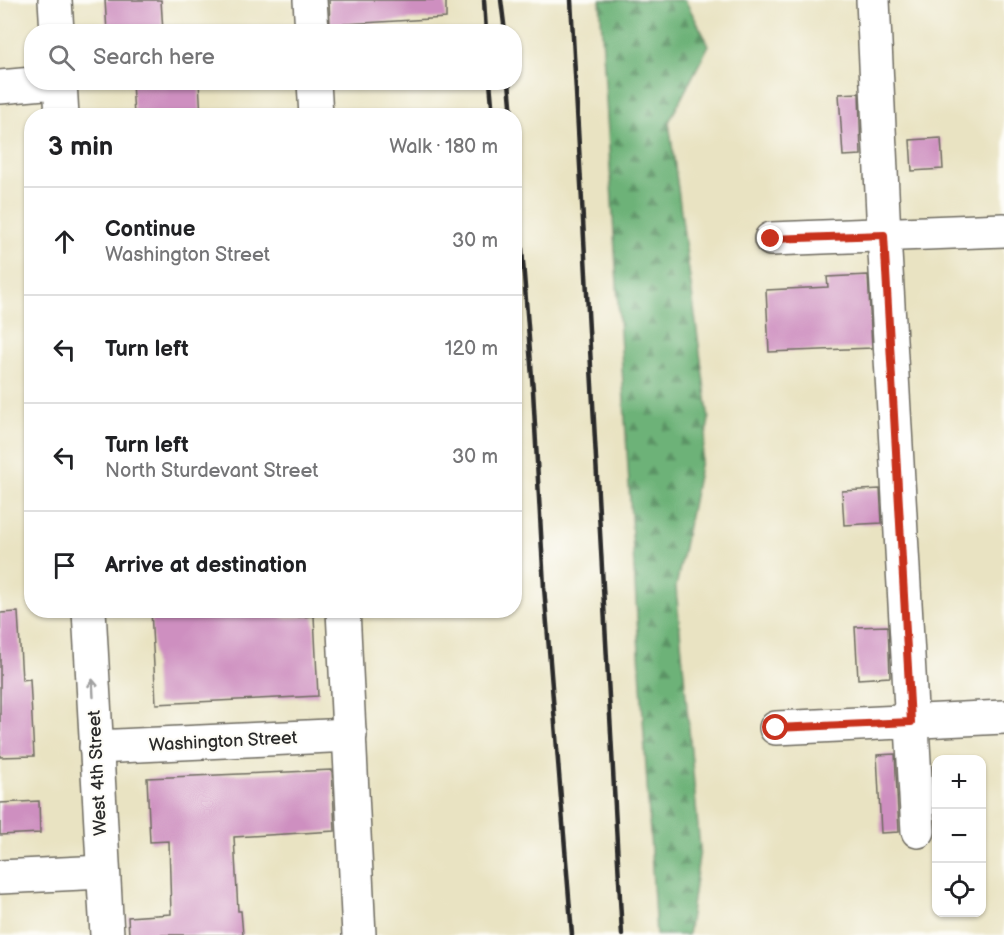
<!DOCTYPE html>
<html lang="en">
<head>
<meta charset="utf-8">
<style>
  :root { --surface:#fff; --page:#f2f2f2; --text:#202124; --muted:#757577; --line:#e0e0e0 }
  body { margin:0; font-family:"Balsamiq Sans",sans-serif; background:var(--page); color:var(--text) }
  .controls { position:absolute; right:18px; bottom:18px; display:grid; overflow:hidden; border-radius:12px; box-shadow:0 2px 4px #0004 }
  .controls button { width:54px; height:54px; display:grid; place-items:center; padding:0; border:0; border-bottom:2px solid var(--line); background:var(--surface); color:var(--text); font:30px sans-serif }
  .stop { position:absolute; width:18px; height:18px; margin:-14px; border:4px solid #c8321e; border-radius:50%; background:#fff }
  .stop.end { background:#c8321e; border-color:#fff; box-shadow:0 2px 6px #0008 }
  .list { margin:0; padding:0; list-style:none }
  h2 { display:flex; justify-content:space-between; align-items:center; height:78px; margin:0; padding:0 24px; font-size:26px }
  h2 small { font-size:20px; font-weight:400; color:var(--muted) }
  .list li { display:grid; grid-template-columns:39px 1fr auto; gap:18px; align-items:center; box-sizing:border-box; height:108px; padding:0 24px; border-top:2px solid var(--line) }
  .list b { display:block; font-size:22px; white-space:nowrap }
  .list p { margin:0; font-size:20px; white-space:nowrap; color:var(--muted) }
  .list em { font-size:20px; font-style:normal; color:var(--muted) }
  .icon { flex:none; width:33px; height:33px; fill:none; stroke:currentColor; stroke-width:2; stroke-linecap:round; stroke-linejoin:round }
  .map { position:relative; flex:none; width:1004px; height:935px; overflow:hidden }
  .search { position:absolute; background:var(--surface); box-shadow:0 2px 4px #0004; left:24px; top:24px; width:498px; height:66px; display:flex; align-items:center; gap:15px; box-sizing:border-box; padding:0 21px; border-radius:24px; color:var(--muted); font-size:22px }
  .panel { position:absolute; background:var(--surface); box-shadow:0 2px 4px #0004; left:24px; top:108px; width:498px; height:510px; border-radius:24px }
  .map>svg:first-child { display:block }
  .forest { fill:url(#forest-firs); stroke:#4c6e52; stroke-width:1.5 }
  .building { fill:#ce8fc0 }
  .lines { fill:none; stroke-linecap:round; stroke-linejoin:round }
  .minor-casing { stroke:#6e6b60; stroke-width:36 }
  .major-casing { stroke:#6e6b60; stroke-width:36 }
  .minor { stroke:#fff; stroke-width:33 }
  .major { stroke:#fff; stroke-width:33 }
  .rail { stroke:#2b2b2b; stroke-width:4.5 }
  .oneway { stroke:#a0a0a0 }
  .route { stroke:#c8321e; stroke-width:8 }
  .labels { text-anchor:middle; stroke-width:4.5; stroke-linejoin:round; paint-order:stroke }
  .street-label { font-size:18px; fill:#2b2b2b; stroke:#fdfcf7 }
</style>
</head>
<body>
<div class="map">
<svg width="1004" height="935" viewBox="0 0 1004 935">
  <defs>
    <pattern id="forest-firs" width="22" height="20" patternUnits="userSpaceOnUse" patternTransform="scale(1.5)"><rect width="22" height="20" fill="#6db278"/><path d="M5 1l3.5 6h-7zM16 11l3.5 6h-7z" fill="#5a9163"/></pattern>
  </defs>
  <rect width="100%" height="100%" fill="#fdfcf7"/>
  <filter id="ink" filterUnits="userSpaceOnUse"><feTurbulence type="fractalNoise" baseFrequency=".0167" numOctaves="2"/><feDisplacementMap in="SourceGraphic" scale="12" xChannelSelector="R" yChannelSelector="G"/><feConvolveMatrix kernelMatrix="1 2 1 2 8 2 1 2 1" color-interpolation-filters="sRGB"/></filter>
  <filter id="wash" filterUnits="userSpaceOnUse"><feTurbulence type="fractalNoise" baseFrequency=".008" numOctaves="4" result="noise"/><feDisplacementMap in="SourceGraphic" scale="24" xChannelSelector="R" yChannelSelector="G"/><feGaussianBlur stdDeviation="1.35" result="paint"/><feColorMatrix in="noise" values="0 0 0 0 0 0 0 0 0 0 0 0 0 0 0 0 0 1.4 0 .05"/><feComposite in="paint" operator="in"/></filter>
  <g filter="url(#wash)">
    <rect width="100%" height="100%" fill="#e9e3c2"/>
    <!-- forest -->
    <polygon class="forest" points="600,0 685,0 709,45 669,122 709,420 676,587 700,849 688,935 656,935"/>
    <g id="blocks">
      <!-- building -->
      <g class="building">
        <polygon points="105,0 161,0 163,32 107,32"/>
        <polygon points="329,0 446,0 446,18 330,25"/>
        <polygon points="132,82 199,82 201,116 134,116"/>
        <polygon points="859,93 861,155 843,156 839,94"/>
        <polygon points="941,138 943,169 912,171 910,140"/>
        <polygon points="868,275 872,348 769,352 766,290 828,287 827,277"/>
        <polygon points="880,489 882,523 844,525 842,491"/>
        <polygon points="151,610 281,610 282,618 314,616 318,696 156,704"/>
        <polygon points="18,612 22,680 30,679 34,756 0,757 0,613"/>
        <polygon points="888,626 890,677 858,679 855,627"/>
        <polygon points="895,754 899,832 881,833 877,755"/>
        <polygon points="332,770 335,831 234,837 238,911 241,911 243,935 129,935 128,917 171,914 169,841 150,842 147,778"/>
        <polygon points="39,801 40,833 0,835 0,803"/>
      </g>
    </g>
  </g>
  <g filter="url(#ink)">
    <use href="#blocks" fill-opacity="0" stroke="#6e6b60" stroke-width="1.5"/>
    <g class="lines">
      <defs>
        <g id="minor">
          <polyline points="310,0 312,32"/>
          <polyline points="873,0 884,235 918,831"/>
          <polyline points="314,82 316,116"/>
          <polyline points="0,87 55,82"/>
          <polyline points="771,239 1004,230"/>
          <polyline points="343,610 359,935"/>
          <polyline points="776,728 1004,717"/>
          <polyline points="96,747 350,735"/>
          <polyline points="0,877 103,872"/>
        </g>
        <g id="major">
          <polyline points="55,0 57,32"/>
          <polyline points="60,82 62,116"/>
          <polyline points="89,610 107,935"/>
        </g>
      </defs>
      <!-- minor casing -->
      <use href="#minor" class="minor-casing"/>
      <!-- major casing -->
      <use href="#major" class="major-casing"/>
      <!-- minor -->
      <use href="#minor" class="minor"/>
      <!-- major -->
      <use href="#major" class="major"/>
      <!-- rail -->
      <g class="rail">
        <polyline points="484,0 486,32"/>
        <polyline points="501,0 505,32"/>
        <polyline points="571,0 622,935"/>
        <polyline points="490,82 493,116"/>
        <polyline points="509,82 512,116"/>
        <polyline points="514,147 533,390 544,587 572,935"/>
      </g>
    </g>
    <!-- one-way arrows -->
    <defs><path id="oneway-shaft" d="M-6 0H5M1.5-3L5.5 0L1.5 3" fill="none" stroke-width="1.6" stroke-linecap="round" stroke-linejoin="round" transform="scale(1.5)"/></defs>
    <use class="oneway" href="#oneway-shaft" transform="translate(93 688) rotate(-93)"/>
  </g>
  <g class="lines" filter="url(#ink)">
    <!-- route -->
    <polyline class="route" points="771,239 884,235 911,722 776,728"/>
  </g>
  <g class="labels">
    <!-- street labels -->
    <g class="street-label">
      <text transform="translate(223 741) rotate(-3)" y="6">Washington Street</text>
      <text transform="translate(97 773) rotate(-93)" y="6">West 4th Street</text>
    </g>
  </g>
</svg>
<div class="controls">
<button>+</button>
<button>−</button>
<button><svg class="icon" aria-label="locate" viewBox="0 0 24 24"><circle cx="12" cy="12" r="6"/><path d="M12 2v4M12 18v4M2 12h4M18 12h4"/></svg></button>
</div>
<div class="stop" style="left:776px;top:728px"></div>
<div class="stop end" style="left:771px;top:239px"></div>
<div class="search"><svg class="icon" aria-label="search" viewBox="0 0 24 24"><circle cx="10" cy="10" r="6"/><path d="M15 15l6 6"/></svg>Search here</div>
<section class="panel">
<h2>3 min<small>Walk · 180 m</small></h2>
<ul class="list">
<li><svg class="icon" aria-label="ahead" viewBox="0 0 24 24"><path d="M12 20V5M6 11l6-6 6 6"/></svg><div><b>Continue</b><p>Washington Street</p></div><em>30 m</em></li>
<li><svg class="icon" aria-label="left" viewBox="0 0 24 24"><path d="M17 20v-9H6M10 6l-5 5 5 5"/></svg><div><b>Turn left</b></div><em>120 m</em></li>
<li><svg class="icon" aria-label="left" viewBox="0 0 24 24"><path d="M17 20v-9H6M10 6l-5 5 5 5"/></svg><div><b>Turn left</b><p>North Sturdevant Street</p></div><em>30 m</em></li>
<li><svg class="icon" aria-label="arrive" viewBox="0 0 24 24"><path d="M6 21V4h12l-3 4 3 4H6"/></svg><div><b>Arrive at destination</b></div></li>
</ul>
</section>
</div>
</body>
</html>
